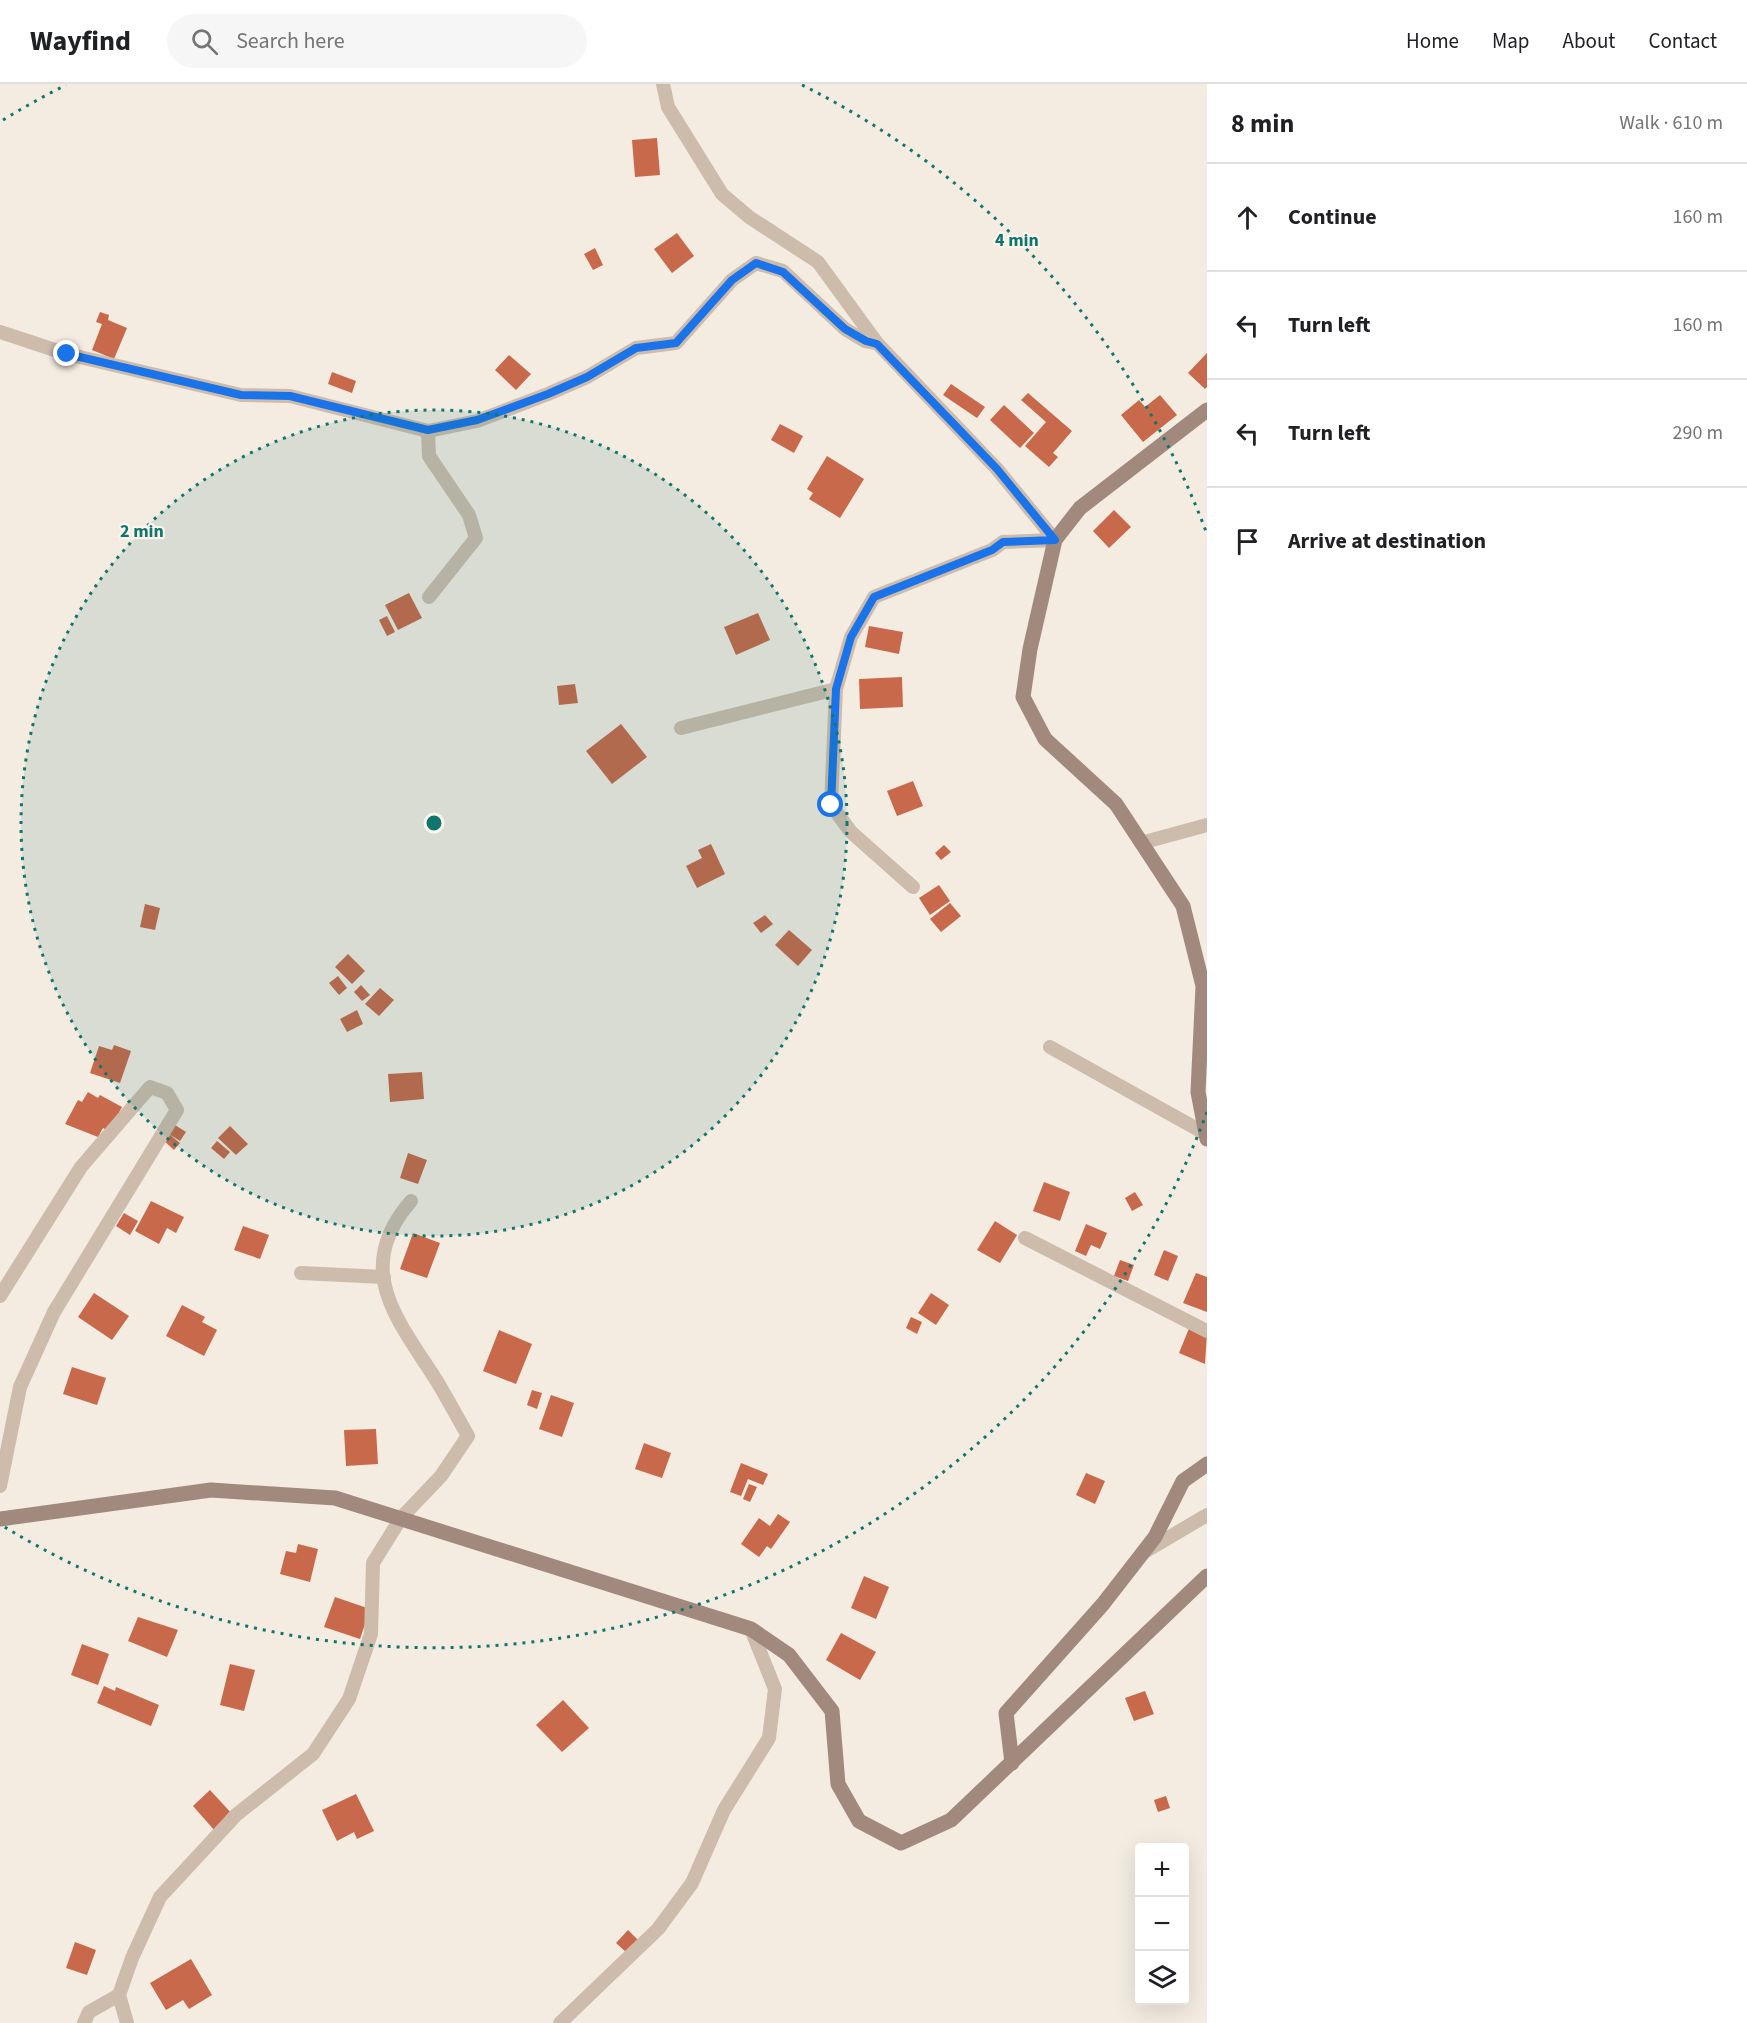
<!DOCTYPE html>
<html lang="en">
<head>
<meta charset="utf-8">
<style>
  :root { --surface:#fff; --page:#f6f6f6; --text:#202124; --muted:#757577; --line:#e0e0e0 }
  body { margin:0; font-family:"Source Sans 3",sans-serif; background:var(--page); color:var(--text) }
  .controls { position:absolute; right:18px; bottom:18px; display:grid; overflow:hidden; border-radius:6px; box-shadow:0 6px 24px #0002 }
  .controls button { width:54px; height:54px; display:grid; place-items:center; padding:0; border:0; border-bottom:2px solid var(--line); background:var(--surface); color:var(--text); font:30px sans-serif }
  .stop { position:absolute; width:18px; height:18px; margin:-14px; border:4px solid #1a73e8; border-radius:50%; background:#fff }
  .stop.end { background:#1a73e8; border-color:#fff; box-shadow:0 2px 6px #0008 }
  .list { margin:0; padding:0; list-style:none }
  h2 { display:flex; justify-content:space-between; align-items:center; height:78px; margin:0; padding:0 24px; font-size:26px }
  h2 small { font-size:20px; font-weight:400; color:var(--muted) }
  .list li { display:grid; grid-template-columns:39px 1fr auto; gap:18px; align-items:center; box-sizing:border-box; height:108px; padding:0 24px; border-top:2px solid var(--line) }
  .list b { display:block; font-size:22px; white-space:nowrap }
  .list em { font-size:20px; font-style:normal; color:var(--muted) }
  .icon { flex:none; width:33px; height:33px; fill:none; stroke:currentColor; stroke-width:2; stroke-linecap:round; stroke-linejoin:round }
  .map { position:relative; flex:none; width:1207px; height:1939px; overflow:hidden }
  header { display:flex; align-items:center; gap:36px; box-sizing:border-box; height:84px; padding:0 30px; background:var(--surface); border-bottom:2px solid var(--line) }
  header strong { font-size:28px }
  nav { display:flex; gap:33px; margin-inline-start:auto; font-size:21px }
  .search { width:420px; height:54px; background:var(--page); display:flex; align-items:center; gap:15px; box-sizing:border-box; padding:0 21px; border-radius:33px; color:var(--muted); font-size:22px }
  main { display:flex }
  aside { flex:1; background:var(--surface) }
  .map>svg:first-child { display:block }
  .building { fill:#c8694b }
  .lines { fill:none; stroke-linecap:round; stroke-linejoin:round }
  .street { stroke:#cdbbac; stroke-width:14 }
  .secondary { stroke:#a18a7d; stroke-width:15 }
  .route { stroke:#1a73e8; stroke-width:8 }
  .ring { fill:none; stroke:#0f766e; stroke-width:3; stroke-dasharray:3 6 }
  .centre { fill:#0f766e; stroke:#fbf5ee; stroke-width:3 }
  .ring-label { font-size:18px; text-anchor:middle; font-weight:bold; fill:#0f766e; stroke:#fbf5ee; stroke-width:4.5; stroke-linejoin:round; paint-order:stroke }
</style>
</head>
<body>
<header>
<strong>Wayfind</strong>
<div class="search"><svg class="icon" aria-label="search" viewBox="0 0 24 24"><circle cx="10" cy="10" r="6"/><path d="M15 15l6 6"/></svg>Search here</div>
<nav><a>Home</a><a>Map</a><a>About</a><a>Contact</a></nav>
</header>
<main>
<div class="map">
<svg width="1207" height="1939" viewBox="0 0 1207 1939">
  <rect width="100%" height="100%" fill="#f4ebe1"/>
  <!-- building -->
  <g class="building">
    <polygon points="657,54 660,91 635,93 632,56"/>
    <polygon points="677,149 694,172 672,189 654,165"/>
    <polygon points="595,164 603,181 593,186 584,170"/>
    <polygon points="100,228 109,231 108,236 127,244 114,275 92,266 102,240 96,238"/>
    <polygon points="1207,269 1207,303 1205,305 1188,289"/>
    <polygon points="509,271 531,290 516,306 495,286"/>
    <polygon points="332,288 356,297 352,309 328,300"/>
    <polygon points="951,300 985,323 977,334 943,311"/>
    <polygon points="1028,309 1072,347 1053,369 1058,373 1049,383 1025,362 1046,338 1021,316"/>
    <polygon points="1160,311 1177,331 1143,358 1121,331 1139,316 1145,323"/>
    <polygon points="1004,321 1034,349 1020,364 990,336"/>
    <polygon points="780,340 803,352 794,369 771,356"/>
    <polygon points="827,372 864,395 840,434 809,415 813,409 807,405"/>
    <polygon points="1114,426 1131,443 1109,464 1093,447"/>
    <polygon points="409,509 422,534 398,546 385,521"/>
    <polygon points="758,529 770,556 736,571 724,543"/>
    <polygon points="387,532 395,548 387,552 379,536"/>
    <polygon points="869,542 903,548 899,570 865,563"/>
    <polygon points="902,593 903,623 860,625 859,595"/>
    <polygon points="575,600 578,619 559,621 557,602"/>
    <polygon points="621,640 647,673 612,700 586,667"/>
    <polygon points="913,697 923,722 897,732 887,707"/>
    <polygon points="711,760 725,790 697,804 686,782 702,774 698,766"/>
    <polygon points="944,761 951,768 941,776 935,769"/>
    <polygon points="939,801 950,817 930,831 919,814"/>
    <polygon points="950,819 961,832 941,848 930,835"/>
    <polygon points="145,820 160,824 155,846 140,843"/>
    <polygon points="765,831 773,840 761,849 753,839"/>
    <polygon points="789,846 812,866 798,882 775,861"/>
    <polygon points="348,870 365,887 352,900 335,883"/>
    <polygon points="338,892 347,904 339,911 329,899"/>
    <polygon points="361,901 370,911 362,917 354,908"/>
    <polygon points="380,904 394,916 379,932 365,920"/>
    <polygon points="357,926 363,940 347,948 340,935"/>
    <polygon points="114,961 131,967 120,999 90,989 99,962 112,966"/>
    <polygon points="422,988 424,1015 390,1018 388,990"/>
    <polygon points="88,1008 98,1014 100,1011 122,1023 109,1047 103,1044 98,1053 65,1040 78,1016 82,1018"/>
    <polygon points="175,1041 186,1048 180,1057 169,1050"/>
    <polygon points="230,1042 248,1060 236,1071 218,1054"/>
    <polygon points="169,1050 180,1059 174,1066 163,1056"/>
    <polygon points="217,1057 230,1068 224,1075 211,1064"/>
    <polygon points="408,1069 427,1076 418,1100 400,1094"/>
    <polygon points="1044,1098 1070,1108 1060,1137 1033,1127"/>
    <polygon points="1135,1108 1143,1121 1132,1127 1125,1114"/>
    <polygon points="151,1117 184,1133 176,1149 167,1144 159,1160 135,1147"/>
    <polygon points="124,1129 138,1137 130,1151 116,1142"/>
    <polygon points="995,1137 1017,1151 1000,1179 977,1166"/>
    <polygon points="1086,1140 1107,1149 1100,1165 1091,1161 1086,1172 1075,1167"/>
    <polygon points="243,1142 269,1151 260,1175 234,1166"/>
    <polygon points="413,1149 440,1159 427,1194 400,1185"/>
    <polygon points="1164,1166 1178,1172 1168,1197 1154,1191"/>
    <polygon points="1120,1176 1134,1181 1128,1197 1114,1192"/>
    <polygon points="1196,1189 1207,1193 1207,1228 1183,1219"/>
    <polygon points="94,1209 129,1232 112,1256 78,1233"/>
    <polygon points="931,1209 949,1221 936,1241 918,1229"/>
    <polygon points="182,1221 205,1233 202,1238 217,1246 204,1272 166,1252"/>
    <polygon points="911,1233 922,1238 917,1250 906,1244"/>
    <polygon points="1190,1242 1207,1249 1205,1280 1179,1269"/>
    <polygon points="499,1246 532,1260 516,1300 483,1287"/>
    <polygon points="72,1283 106,1294 97,1321 63,1310"/>
    <polygon points="532,1306 542,1309 537,1325 527,1321"/>
    <polygon points="551,1311 574,1319 562,1353 539,1345"/>
    <polygon points="376,1345 378,1380 346,1382 344,1346"/>
    <polygon points="644,1359 671,1369 662,1394 635,1385"/>
    <polygon points="741,1379 768,1390 763,1401 748,1395 741,1412 730,1408"/>
    <polygon points="1086,1389 1105,1397 1095,1420 1076,1411"/>
    <polygon points="749,1400 757,1403 750,1418 743,1415"/>
    <polygon points="778,1430 790,1438 771,1465 767,1462 759,1473 741,1460 759,1434 770,1442"/>
    <polygon points="298,1460 318,1465 310,1498 280,1490 286,1467 296,1469"/>
    <polygon points="864,1492 889,1503 876,1535 851,1524"/>
    <polygon points="335,1513 370,1525 360,1555 324,1543"/>
    <polygon points="138,1533 178,1546 167,1573 128,1557"/>
    <polygon points="841,1549 876,1568 860,1596 826,1576"/>
    <polygon points="82,1560 109,1570 98,1601 71,1591"/>
    <polygon points="230,1580 255,1586 244,1627 220,1621"/>
    <polygon points="104,1602 115,1607 116,1603 159,1621 151,1642 97,1619"/>
    <polygon points="1145,1607 1154,1630 1134,1637 1125,1614"/>
    <polygon points="563,1616 589,1644 562,1668 536,1641"/>
    <polygon points="210,1706 233,1731 215,1747 193,1722"/>
    <polygon points="356,1710 374,1747 357,1755 354,1748 337,1757 322,1726"/>
    <polygon points="1166,1712 1170,1724 1158,1728 1154,1716"/>
    <polygon points="628,1846 639,1857 627,1869 616,1859"/>
    <polygon points="75,1858 96,1866 87,1891 66,1884"/>
    <polygon points="191,1875 212,1911 189,1925 183,1916 166,1926 150,1899"/>
  </g>
  <g class="lines">
    <!-- street -->
    <g class="street">
      <polyline points="663,0 668,23 722,110 749,133 818,178 877,259 997,385 1055,456"/>
      <polyline points="0,248 67,270 241,311 290,312 428,347 477,337 548,310 587,293 636,264 676,259 732,196 756,179 783,187 845,245 865,257 877,259"/>
      <polyline points="428,347 429,372 469,431 476,454 429,513"/>
      <polyline points="681,644 836,605"/>
      <polyline points="1141,759 1207,741"/>
      <polyline points="913,803 851,748 831,721 836,605 851,553 874,513 992,466 1003,458 1055,456"/>
      <polyline points="1050,963 1206,1050"/>
      <polyline points="1025,1154 1207,1247"/>
      <polyline points="301,1189 384,1193"/>
      <polyline points="0,1212 81,1083 150,1003 167,1009 177,1026 54,1228 20,1303 0,1402"/>
      <polyline points="1146,1467 1207,1431"/>
      <polyline points="84,1939 89,1928 119,1911"/>
      <path d="M127,1939L119,1911L132,1874L160,1813L236,1731L313,1670L349,1615L371,1550L373,1479L401,1434L441,1392L468,1352C458,1334 448,1316 438,1299C399,1237 351,1186 411,1117"/>
      <polyline points="560,1939 658,1845 692,1799 724,1726 769,1654 775,1605 751,1545"/>
    </g>
    <!-- secondary -->
    <g class="secondary">
      <polyline points="1207,326 1080,424 1055,456 1030,565 1023,613 1045,655 1116,720 1183,822 1203,902 1198,1008 1207,1055"/>
      <polyline points="0,1435 211,1406 335,1414 751,1545 789,1571 832,1627 838,1700 859,1737 901,1759 951,1736 1207,1492"/>
      <polyline points="1012,1679 1006,1629 1103,1520 1155,1453 1183,1397 1207,1380"/>
    </g>
  </g>
  <g class="lines">
    <!-- route -->
    <polyline class="route" points="67,270 241,311 290,312 428,346 477,336 548,310 587,293 636,264 676,259 732,196 756,179 783,188 845,245 866,257 877,260 997,385 1055,456 1003,458 992,466 874,513 851,553 836,605 831,721"/>
  </g>
  <!-- distance rings -->
  <circle cx="434" cy="739" r="413" fill="#0f766e" fill-opacity=".12"/>
  <g class="ring">
    <circle cx="434" cy="739" r="413"/>
    <path d="M1207 1028A825 825 0 0 1 3 1442M3 36A825 825 0 0 1 66 1M802 1A825 825 0 0 1 1207 450"/>
  </g>
  <circle cx="434" cy="739" r="9" class="centre"/>
  <g class="ring-label">
    <text x="1017" y="162">4 min</text>
    <text x="142" y="453">2 min</text>
  </g>
</svg>
<div class="controls">
<button>+</button>
<button>−</button>
<button><svg class="icon" aria-label="layers" viewBox="0 0 24 24"><path d="M12 4l9 5-9 5-9-5zM3 14l9 5 9-5"/></svg></button>
</div>
<div class="stop" style="left:831px;top:721px"></div>
<div class="stop end" style="left:67px;top:270px"></div>
</div>
<aside>
<h2>8 min<small>Walk · 610 m</small></h2>
<ul class="list">
<li><svg class="icon" aria-label="ahead" viewBox="0 0 24 24"><path d="M12 20V5M6 11l6-6 6 6"/></svg><div><b>Continue</b></div><em>160 m</em></li>
<li><svg class="icon" aria-label="left" viewBox="0 0 24 24"><path d="M17 20v-9H6M10 6l-5 5 5 5"/></svg><div><b>Turn left</b></div><em>160 m</em></li>
<li><svg class="icon" aria-label="left" viewBox="0 0 24 24"><path d="M17 20v-9H6M10 6l-5 5 5 5"/></svg><div><b>Turn left</b></div><em>290 m</em></li>
<li><svg class="icon" aria-label="arrive" viewBox="0 0 24 24"><path d="M6 21V4h12l-3 4 3 4H6"/></svg><div><b>Arrive at destination</b></div></li>
</ul>
</aside>
</main>
</body>
</html>
